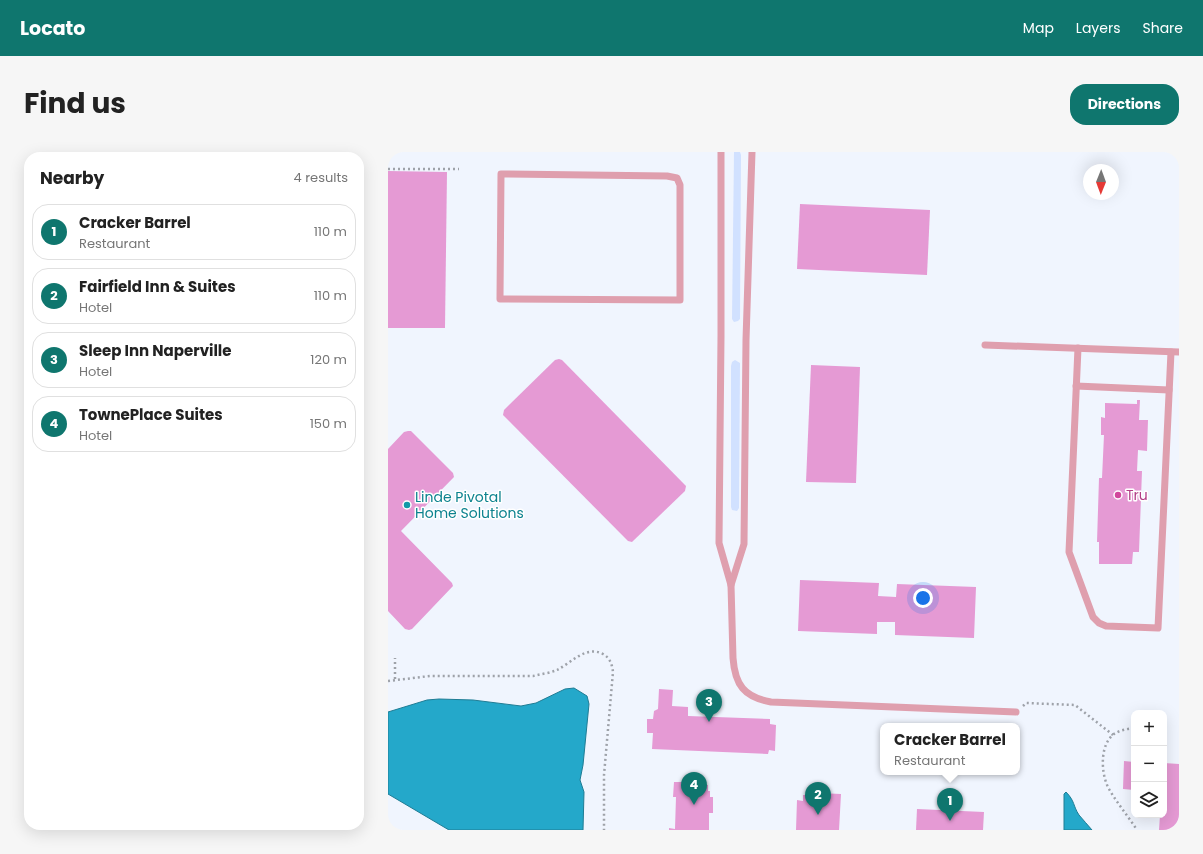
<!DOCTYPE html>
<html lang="en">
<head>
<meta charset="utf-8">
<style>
  :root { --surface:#fff; --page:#f6f6f6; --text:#222; --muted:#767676; --line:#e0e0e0; --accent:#0f766e }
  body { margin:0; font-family:Poppins,sans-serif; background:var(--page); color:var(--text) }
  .controls { position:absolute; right:12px; bottom:12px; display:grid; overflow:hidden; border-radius:8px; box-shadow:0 4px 16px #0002 }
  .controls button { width:36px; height:36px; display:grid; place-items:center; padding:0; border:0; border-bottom:1px solid var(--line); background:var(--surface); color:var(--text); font:20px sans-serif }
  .compass { position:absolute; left:695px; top:12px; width:36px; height:36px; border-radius:50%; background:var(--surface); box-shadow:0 4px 16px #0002; rotate:181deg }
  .you { position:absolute; left:535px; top:446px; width:14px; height:14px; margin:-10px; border:3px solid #fff; border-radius:50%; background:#1a73e8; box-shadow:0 0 0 6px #1a73e833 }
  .badge { display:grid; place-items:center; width:26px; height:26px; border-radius:50%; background:var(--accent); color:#fff; font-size:13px; font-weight:700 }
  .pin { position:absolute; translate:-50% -33px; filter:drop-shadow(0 1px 2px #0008) }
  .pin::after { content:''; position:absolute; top:21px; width:14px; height:12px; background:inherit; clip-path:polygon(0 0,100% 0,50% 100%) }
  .popup { position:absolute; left:492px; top:571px; width:140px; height:52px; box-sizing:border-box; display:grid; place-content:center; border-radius:8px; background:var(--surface); filter:drop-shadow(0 1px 3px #0005); font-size:13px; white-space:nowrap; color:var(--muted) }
  .popup b { font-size:15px; color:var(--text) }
  .popup::after { content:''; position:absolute; left:50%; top:100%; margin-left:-8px; border:8px solid transparent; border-top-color:var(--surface) }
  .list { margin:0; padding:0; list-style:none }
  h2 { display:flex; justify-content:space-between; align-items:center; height:52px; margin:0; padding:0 16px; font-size:17px }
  h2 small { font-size:13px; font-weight:400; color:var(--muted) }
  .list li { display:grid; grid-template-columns:26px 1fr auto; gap:12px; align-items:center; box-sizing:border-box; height:56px; margin:0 8px 8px; padding:0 8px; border:1px solid var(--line); border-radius:16px }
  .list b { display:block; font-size:15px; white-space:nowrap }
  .list p { margin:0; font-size:13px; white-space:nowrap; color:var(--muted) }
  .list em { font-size:13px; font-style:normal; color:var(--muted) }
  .icon { flex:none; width:22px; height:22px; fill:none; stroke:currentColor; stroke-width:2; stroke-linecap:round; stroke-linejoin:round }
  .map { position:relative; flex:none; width:791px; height:678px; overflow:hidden; border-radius:16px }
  header { display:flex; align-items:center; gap:24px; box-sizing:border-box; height:56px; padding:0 20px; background:var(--accent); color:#fff }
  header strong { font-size:19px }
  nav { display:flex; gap:22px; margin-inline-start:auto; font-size:14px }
  .intro { display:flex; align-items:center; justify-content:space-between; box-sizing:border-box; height:96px; padding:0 24px }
  h1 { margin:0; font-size:28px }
  .button { padding:10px 18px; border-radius:16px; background:var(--accent); color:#fff; font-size:14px; font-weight:700 }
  main { display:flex; gap:24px; padding:0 24px }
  aside { flex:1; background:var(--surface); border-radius:16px; box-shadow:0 4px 16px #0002 }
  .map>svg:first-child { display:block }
  .green { fill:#d1e1ff }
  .water { fill:#24a8ca; stroke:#1f7c94 }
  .building { fill:#e59ad4 }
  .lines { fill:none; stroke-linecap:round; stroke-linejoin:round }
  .path { stroke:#9ea2a9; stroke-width:2.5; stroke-dasharray:2 3; stroke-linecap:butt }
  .service { stroke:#df9fae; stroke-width:7 }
  .hotel-dot { fill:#d1479c; stroke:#fff; stroke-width:1.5 }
  .culture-dot { fill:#0f9aa8; stroke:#fff; stroke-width:1.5 }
  .labels { text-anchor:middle; stroke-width:3; stroke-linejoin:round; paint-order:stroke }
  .hotel-label { font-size:14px; fill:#b23c85; stroke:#fff; text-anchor:start }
  .culture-label { font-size:14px; fill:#0d838f; stroke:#fff; text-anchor:start }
</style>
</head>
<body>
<header>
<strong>Locato</strong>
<nav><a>Map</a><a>Layers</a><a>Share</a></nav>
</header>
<div class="intro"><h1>Find us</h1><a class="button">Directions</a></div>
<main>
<aside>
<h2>Nearby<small>4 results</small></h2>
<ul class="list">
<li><span class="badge">1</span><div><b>Cracker Barrel</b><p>Restaurant</p></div><em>110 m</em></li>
<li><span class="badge">2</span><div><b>Fairfield Inn &amp; Suites</b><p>Hotel</p></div><em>110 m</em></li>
<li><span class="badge">3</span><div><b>Sleep Inn Naperville</b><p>Hotel</p></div><em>120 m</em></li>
<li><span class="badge">4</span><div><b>TownePlace Suites</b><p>Hotel</p></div><em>150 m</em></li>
</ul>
</aside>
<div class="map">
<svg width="791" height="678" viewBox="0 0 791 678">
  <rect width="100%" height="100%" fill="#f0f5fe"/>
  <!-- green -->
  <g class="green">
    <polygon points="346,0 352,0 353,3 352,167 350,169 346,170 344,167"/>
    <polygon points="347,208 352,211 351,356 349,359 344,358 343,355 343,214 344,210"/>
  </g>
  <!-- water -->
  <g class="water">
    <polygon points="186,536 199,544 201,552 195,613 192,628 196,640 195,678 61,678 0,642 0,560 39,548 51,547 85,548 133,554 148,551 177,537"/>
    <path d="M678,640C687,649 685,654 691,663C695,668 700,673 704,678H676V642Z"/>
  </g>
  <!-- building -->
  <g class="building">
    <polygon points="0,19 59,20 57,176 0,176"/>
    <polygon points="412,52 542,58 539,123 409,117"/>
    <polygon points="171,207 174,208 298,334 297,339 244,390 240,389 115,263 116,258 167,208"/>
    <polygon points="423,213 472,215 468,331 418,330"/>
    <polygon points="749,248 752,248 751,268 760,268 759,299 750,298 749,319 754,319 751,400 745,400 744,412 711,412 711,390 709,390 711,326 714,326 716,283 713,283 713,265 717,266 717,251 749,252"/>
    <polygon points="20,279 23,279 65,321 66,325 13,379 64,431 65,434 24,477 21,478 17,477 0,459 0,297 16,280"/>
    <polygon points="412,428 491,431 490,444 508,445 509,432 588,435 586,486 507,483 507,470 489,470 489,482 410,479"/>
    <polygon points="271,537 285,538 284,554 300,555 300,564 382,567 382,572 388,573 387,599 381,598 380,602 264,597 265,581 259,581 259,567 265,567 266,559 270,557"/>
    <polygon points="736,609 746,610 746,638 735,637"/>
    <polygon points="776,611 791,612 791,678 771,678 772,663 776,663"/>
    <polygon points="286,630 309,630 309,632 320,633 320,639 322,639 322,645 325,645 325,661 321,661 321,678 281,678 281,676 287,677 288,645 285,645"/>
    <polygon points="431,641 453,642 451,678 408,678 409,648 415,649 415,643 431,643"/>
    <polygon points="529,657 596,660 595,678 528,678"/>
  </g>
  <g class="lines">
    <!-- path -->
    <g class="path">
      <polyline points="0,17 71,17"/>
      <polyline points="7,527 7,506"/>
      <path d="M0,529L42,524H145C153,522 162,521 169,518C183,511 198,493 215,502C222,506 224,512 225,520L216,623V678"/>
      <polyline points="635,554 638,551 687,553 725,583"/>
      <path d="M746,576C739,577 732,578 726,582C711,593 713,623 721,637C729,651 740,664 749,678"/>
      <polyline points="776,576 780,576"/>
    </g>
    <!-- service -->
    <g class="service">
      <path d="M333,0V184L331,391L343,433L345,506C347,533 356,545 383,550L628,560"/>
      <polygon points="113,22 279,24 289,26 292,33 292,148 112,147"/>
      <polyline points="597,193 791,200"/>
      <polyline points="690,196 681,400 705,465 711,471 718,474 770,476 783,200"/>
      <polyline points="688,234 781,238"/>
      <polyline points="343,433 356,392 358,188 364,0"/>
    </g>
  </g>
  <!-- markers -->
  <circle class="hotel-dot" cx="730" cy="343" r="4"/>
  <circle class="culture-dot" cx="19" cy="353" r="4"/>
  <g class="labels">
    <!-- hotel labels -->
    <g class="hotel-label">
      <text x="738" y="348">Tru</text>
    </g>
    <!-- culture labels -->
    <g class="culture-label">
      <text x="27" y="350">Linde Pivotal<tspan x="27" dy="16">Home Solutions</tspan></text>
    </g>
  </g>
</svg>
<div class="controls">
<button>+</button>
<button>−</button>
<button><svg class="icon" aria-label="layers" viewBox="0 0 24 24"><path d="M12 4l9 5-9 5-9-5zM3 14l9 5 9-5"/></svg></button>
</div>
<svg class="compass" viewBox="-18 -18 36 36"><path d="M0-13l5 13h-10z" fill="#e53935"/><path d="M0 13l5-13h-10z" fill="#767676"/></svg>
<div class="you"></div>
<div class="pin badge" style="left:562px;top:669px">1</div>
<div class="popup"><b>Cracker Barrel</b>Restaurant</div>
<div class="pin badge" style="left:430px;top:663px">2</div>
<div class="pin badge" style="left:321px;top:570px">3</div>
<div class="pin badge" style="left:306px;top:653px">4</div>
</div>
</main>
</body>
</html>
